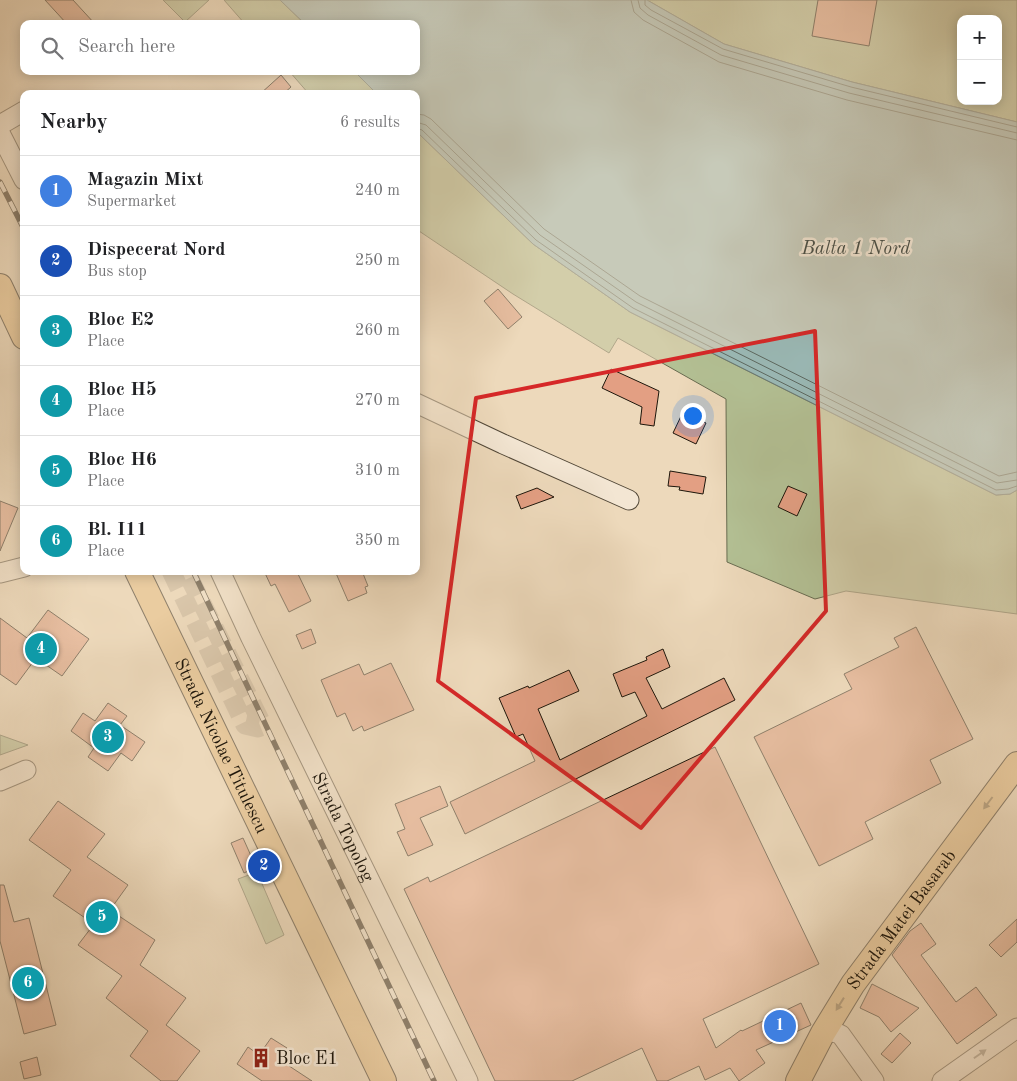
<!DOCTYPE html>
<html lang="en">
<head>
<meta charset="utf-8">
<style>
  :root { --surface:#fff; --page:#f6f6f6; --text:#202124; --muted:#757577; --line:#e0e0e0; --accent:#8f2418 }
  body { margin:0; font-family:"Old Standard TT",serif; background:var(--page); color:var(--text) }
  .controls { position:absolute; right:15px; top:15px; display:grid; overflow:hidden; border-radius:10px; box-shadow:0 2px 12px #0003 }
  .controls button { width:45px; height:45px; display:grid; place-items:center; padding:0; border:0; border-bottom:1px solid var(--line); background:var(--surface); color:var(--text); font:25px sans-serif }
  .you { position:absolute; left:692px; top:415px; width:18px; height:18px; margin:-12px; border:4px solid #fff; border-radius:50%; background:#1a73e8; box-shadow:0 0 0 8px #1a73e833 }
  .badge { display:grid; place-items:center; width:32px; height:32px; border-radius:50%; background:var(--accent); color:#fff; font-size:16px; font-weight:700 }
  .pin { position:absolute; translate:-50% -50%; border:2px solid #fff; box-shadow:0 1px 5px #0006 }
  .list { margin:0; padding:0; list-style:none }
  h2 { display:flex; justify-content:space-between; align-items:center; height:65px; margin:0; padding:0 20px; font-size:21px }
  h2 small { font-size:16px; font-weight:400; color:var(--muted) }
  .list li { display:grid; grid-template-columns:32px 1fr auto; gap:15px; align-items:center; box-sizing:border-box; height:70px; padding:0 20px; border-top:1px solid var(--line) }
  .list b { display:block; font-size:19px; white-space:nowrap }
  .list p { margin:0; font-size:16px; white-space:nowrap; color:var(--muted) }
  .list em { font-size:16px; font-style:normal; color:var(--muted) }
  .icon { flex:none; width:28px; height:28px; fill:none; stroke:currentColor; stroke-width:2; stroke-linecap:round; stroke-linejoin:round }
  .map { position:relative; flex:none; width:1017px; height:1081px; overflow:hidden }
  .search { position:absolute; background:var(--surface); box-shadow:0 2px 12px #0003; left:20px; top:20px; width:400px; height:55px; display:flex; align-items:center; gap:12px; box-sizing:border-box; padding:0 18px; border-radius:10px; color:var(--muted); font-size:19px }
  .panel { position:absolute; background:var(--surface); box-shadow:0 2px 12px #0003; left:20px; top:90px; width:400px; height:485px; border-radius:10px }
  .map>svg:first-child { display:block }
  .green { fill:#b3c094; stroke:#686b50; fill-rule:evenodd }
  .water { fill:#9ab9b6; stroke:#687872 }
  .lines { fill:none; stroke-linecap:round; stroke-linejoin:round }
  .shore { stroke:#5c6860; stroke-width:1 }
  .building { fill:#e39f83; stroke:#1d160b }
  .minor-tunnel { stroke:#c3b298; stroke-width:19; stroke-dasharray:19 9; stroke-linecap:butt }
  .minor-casing { stroke:#514737; stroke-width:21 }
  .major-casing { stroke:#1d160b; stroke-width:26 }
  .minor { stroke:#f3e6d3; stroke-width:19 }
  .major { stroke:#e6bc7e; stroke-width:24 }
  .rail-casing { stroke:#1d160b; stroke-width:5.5 }
  .rail { stroke:#f3e6d3; stroke-width:4; stroke-dasharray:11; stroke-linecap:butt }
  .oneway { fill:#826944 }
  .oneway2 { fill:#938879 }
  .marked { fill:none; stroke:#d62828; stroke-width:4; stroke-linejoin:round }
  .labels { text-anchor:middle; stroke-width:5; stroke-linejoin:round; paint-order:stroke }
  .street-label { font-size:18px; fill:#1d160b; stroke:#f3e6d3 }
  .poi-label { font-size:18px; fill:#1d160b; stroke:#f3e6d3; text-anchor:start }
  .water-label { font-size:19px; font-style:italic; fill:#494f47; stroke:#f3e6d3 }
</style>
</head>
<body>
<div class="map">
<svg width="1017" height="1081" viewBox="0 0 1017 1081">
  <rect width="100%" height="100%" fill="#edd9bb"/>
  <filter id="stains"><feTurbulence type="fractalNoise" baseFrequency=".004" numOctaves="4"/><feColorMatrix values="0 0 0 0 .2 0 0 0 0 .09 0 0 0 0 .02 0 0 0 .5 -.17"/></filter>
  <radialGradient id="worn" r=".72"><stop offset=".6" stop-color="#630" stop-opacity="0"/><stop offset="1" stop-color="#630" stop-opacity=".3"/></radialGradient>
  <!-- green -->
  <g class="green">
    <polygon points="163,0 209,0 185,22"/>
    <polygon points="224,0 280,0 305,24 245,24"/>
    <path d="M647,0H1017V122L852,82L724,44ZM961,19H998V101H961Z"/>
    <polygon points="289,71 354,71 377,94 309,94"/>
    <polygon points="416,131 533,244 630,312 996,495 1010,494 1017,490 1017,614 846,591 815,599 727,562 726,399 618,338 609,353 513,294 416,229"/>
    <polygon points="0,735 28,745 0,755"/>
    <polygon points="257,872 284,935 266,944 238,879"/>
  </g>
  <!-- water -->
  <polygon class="water" points="280,0 647,0 724,44 852,82 1017,122 1017,490 1010,494 996,495 630,312 533,244 416,131 416,94 377,94 354,71 416,71 416,24 305,24"/>
  <g class="lines">
    <!-- shore -->
    <g class="shore">
      <polyline points="631,0 634,12 643,20 719,62 847,100 1017,140"/>
      <polyline points="638,0 640,8 648,15 721,55 849,93 1017,133"/>
      <polyline points="645,0 645,5 651,10 723,49 851,87 1017,127"/>
      <polyline points="416,114 424,115 431,119 544,229 640,296 999,476 1017,472"/>
      <polyline points="416,122 426,125 540,235 636,302 997,483 1017,480"/>
      <polyline points="416,128 422,130 536,240 633,308 996,490 1008,489 1017,486"/>
    </g>
  </g>
  <!-- building -->
  <g class="building">
    <polygon points="45,0 73,0 95,24 67,24"/>
    <polygon points="818,0 877,0 869,46 812,36"/>
    <polygon points="281,75 291,87 283,94 260,94"/>
    <polygon points="498,289 522,317 508,329 484,301"/>
    <polygon points="611,369 659,391 654,426 640,424 642,407 602,388"/>
    <polygon points="683,412 706,423 696,444 673,433"/>
    <polygon points="670,471 706,477 703,494 679,490 680,487 668,486"/>
    <polygon points="788,486 807,494 797,516 778,507"/>
    <polygon points="537,488 554,497 521,509 516,496"/>
    <polygon points="0,501 18,508 0,551"/>
    <polygon points="264,571 305,571 298,574 311,601 289,612 275,584 271,586"/>
    <polygon points="335,571 362,571 368,586 365,587 367,593 348,601"/>
    <polygon points="48,610 89,639 62,676 36,658 16,685 0,674 0,618 27,638"/>
    <polygon points="916,627 973,739 930,760 941,783 865,822 873,839 819,866 754,737 852,689 844,674 899,647 894,638"/>
    <polygon points="311,629 316,643 302,649 296,635"/>
    <polygon points="663,649 670,667 646,678 662,709 724,678 735,700 465,834 450,802 535,761 523,734 516,737 499,698 528,686 529,688 569,670 579,691 538,709 560,760 647,716 635,692 622,697 613,674 647,660 646,657"/>
    <polygon points="391,663 414,710 364,731 362,726 353,731 345,713 337,717 321,680 359,664 364,675"/>
    <polygon points="108,703 127,716 120,725 145,742 132,761 121,753 108,771 88,757 94,748 71,731 83,713 95,721"/>
    <polygon points="715,747 819,964 703,1019 716,1048 741,1030 742,1031 801,1003 811,1025 756,1050 765,1063 739,1081 730,1068 705,1080 699,1066 667,1081 657,1081 642,1048 572,1081 495,1081 404,889 428,877 430,882"/>
    <polygon points="440,786 448,806 420,818 433,845 408,856 397,832 405,829 395,804"/>
    <polygon points="58,801 105,834 87,857 128,885 110,910 155,940 140,965 186,998 166,1025 200,1051 177,1081 161,1081 130,1056 148,1031 106,998 122,976 78,945 94,924 53,896 71,870 29,840"/>
    <polygon points="243,838 256,867 244,873 231,843"/>
    <polygon points="0,885 4,885 14,922 29,918 56,1025 24,1034 0,941"/>
    <polygon points="1017,919 1017,942 1001,957 989,945"/>
    <polygon points="921,923 936,944 921,955 956,1002 976,987 997,1015 957,1044 892,955 910,931"/>
    <polygon points="872,984 919,1008 891,1032 879,1017 860,1008"/>
    <polygon points="900,1033 911,1043 892,1063 881,1054"/>
    <polygon points="271,1038 287,1048 280,1060 312,1081 262,1081 237,1064 248,1047 259,1055"/>
    <polygon points="37,1057 41,1075 24,1079 20,1062"/>
  </g>
  <g class="lines">
    <!-- minor-tunnel -->
    <polyline class="minor-tunnel" points="171,571 245,725 258,728 263,726 186,571"/>
    <defs>
      <g id="minor">
        <polyline points="0,125 24,111"/>
        <polyline points="0,133 24,180"/>
        <polyline points="416,403 503,444 629,500"/>
        <path id="s1" d="M220,571L251,638L468,1081"/>
        <polyline points="0,573 24,567"/>
        <polyline points="0,781 26,770"/>
        <path d="M823,1033C830,1032 835,1031 841,1035L874,1081"/>
        <polyline points="942,1081 1017,1028"/>
      </g>
      <g id="major">
        <polyline points="0,286 24,337"/>
        <path id="s2" d="M137,571L384,1081"/>
        <path id="s3" d="M798,1081L823,1033L853,984L1017,764"/>
      </g>
    </defs>
    <!-- minor casing -->
    <use href="#minor" class="minor-casing"/>
    <!-- major casing -->
    <use href="#major" class="major-casing"/>
    <!-- minor -->
    <use href="#minor" class="minor"/>
    <!-- major -->
    <use href="#major" class="major"/>
    <defs>
      <g id="rail">
        <polyline points="0,182 24,229"/>
        <polyline points="193,571 434,1081"/>
      </g>
    </defs>
    <!-- rail casing -->
    <use href="#rail" class="rail-casing"/>
    <!-- rail -->
    <use href="#rail" class="rail"/>
  </g>
  <!-- one-way arrows -->
  <defs><path id="oneway-solid" d="M-6-.8H1V-3.2L6.5 0L1 3.2V.8H-6Z" transform="scale(1.25)"/></defs>
  <g class="oneway">
    <use href="#oneway-solid" transform="translate(988 803) rotate(127)"/>
    <use href="#oneway-solid" transform="translate(840 1004) rotate(122)"/>
  </g>
  <use class="oneway2" href="#oneway-solid" transform="translate(980 1054) rotate(-35)"/>
  <!-- marked area -->
  <path d="M0 0H1017V1081H0ZM815,331L826,611L641,828L438,681L476,398Z" fill="#edd9bb" fill-opacity=".55" fill-rule="evenodd"/>
  <path class="marked" d="M815,331L826,611L641,828L438,681L476,398Z"/>
  <!-- icons -->
  <defs>
    <symbol id="building-bare" viewBox="-9 -9 18 18"><path d="M-4-6H4V6H1V3H-1V6H-4ZM-2.5-4.3h1.7v1.8h-1.7ZM.8-4.3h1.7v1.8H.8ZM-2.5-1h1.7V.8h-1.7ZM.8-1h1.7V.8H.8Z" fill="#8f2418" stroke="#f3e6d3" stroke-width="2.5" paint-order="stroke"/></symbol>
  </defs>
  <g fill-rule="evenodd">
    <use href="#building-bare" x="247" y="1044" width="28" height="28"/>
  </g>
  <g class="labels">
    <!-- street labels -->
    <g class="street-label">
      <text dy="6" stroke="none"><textPath href="#s2" startOffset="194">Strada Nicolae Titulescu</textPath></text>
      <text dy="6" stroke="none"><textPath href="#s1" startOffset="284">Strada Topolog</textPath></text>
      <text dy="6" stroke="none"><textPath href="#s3" startOffset="192">Strada Matei Basarab</textPath></text>
    </g>
    <!-- poi labels -->
    <g class="poi-label">
      <text x="276" y="1064">Bloc E1</text>
    </g>
    <!-- water labels -->
    <g class="water-label">
      <text x="856" y="254">Balta 1 Nord</text>
    </g>
  </g>
  <rect width="100%" height="100%" filter="url(#stains)"/>
  <rect width="100%" height="100%" fill="url(#worn)"/>
</svg>
<div class="controls">
<button>+</button>
<button>−</button>
</div>
<div class="you"></div>
<div class="pin badge" style="left:780px;top:1026px;background:#3f7fe0">1</div>
<div class="pin badge" style="left:264px;top:866px;background:#1a4fb4">2</div>
<div class="pin badge" style="left:108px;top:737px;background:#0f9aa8">3</div>
<div class="pin badge" style="left:41px;top:649px;background:#0f9aa8">4</div>
<div class="pin badge" style="left:102px;top:917px;background:#0f9aa8">5</div>
<div class="pin badge" style="left:28px;top:983px;background:#0f9aa8">6</div>
<div class="search"><svg class="icon" aria-label="search" viewBox="0 0 24 24"><circle cx="10" cy="10" r="6"/><path d="M15 15l6 6"/></svg>Search here</div>
<section class="panel">
<h2>Nearby<small>6 results</small></h2>
<ul class="list">
<li><span class="badge" style="background:#3f7fe0">1</span><div><b>Magazin Mixt</b><p>Supermarket</p></div><em>240 m</em></li>
<li><span class="badge" style="background:#1a4fb4">2</span><div><b>Dispecerat Nord</b><p>Bus stop</p></div><em>250 m</em></li>
<li><span class="badge" style="background:#0f9aa8">3</span><div><b>Bloc E2</b><p>Place</p></div><em>260 m</em></li>
<li><span class="badge" style="background:#0f9aa8">4</span><div><b>Bloc H5</b><p>Place</p></div><em>270 m</em></li>
<li><span class="badge" style="background:#0f9aa8">5</span><div><b>Bloc H6</b><p>Place</p></div><em>310 m</em></li>
<li><span class="badge" style="background:#0f9aa8">6</span><div><b>Bl. I11</b><p>Place</p></div><em>350 m</em></li>
</ul>
</section>
</div>
</body>
</html>
